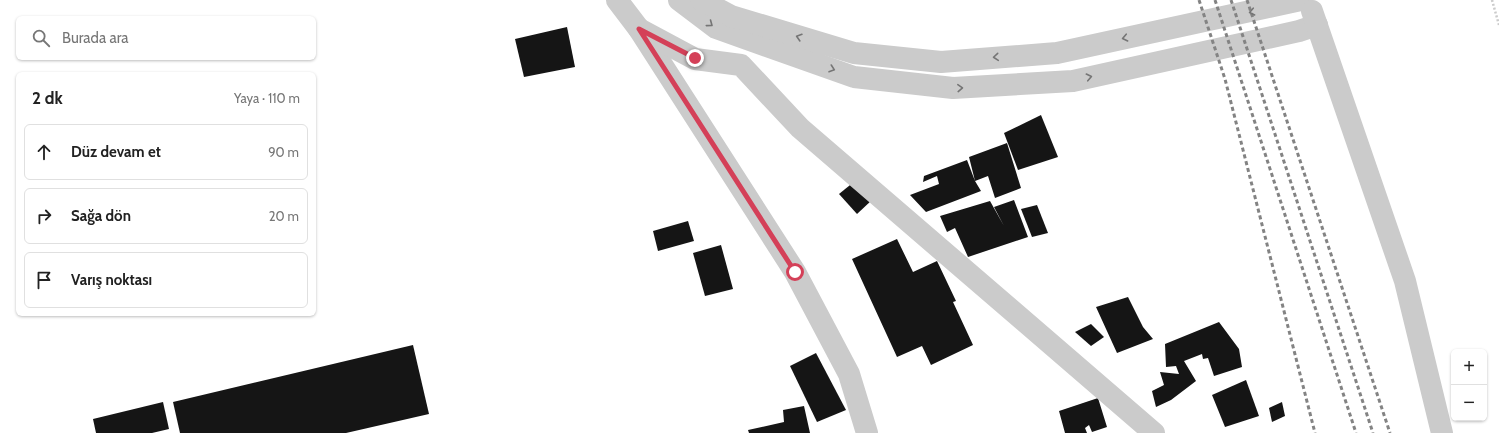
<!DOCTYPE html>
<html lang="tr">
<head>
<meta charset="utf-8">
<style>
  :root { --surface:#fff; --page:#f2f2f2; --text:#222; --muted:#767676; --line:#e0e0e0 }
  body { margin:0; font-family:Cabin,sans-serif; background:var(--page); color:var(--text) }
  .controls { position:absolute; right:12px; bottom:12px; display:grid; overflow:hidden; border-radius:6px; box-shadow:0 1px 3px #0004 }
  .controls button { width:36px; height:36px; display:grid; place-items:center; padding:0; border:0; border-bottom:1px solid var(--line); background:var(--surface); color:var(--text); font:20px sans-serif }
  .stop { position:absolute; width:12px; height:12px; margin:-9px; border:3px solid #d44058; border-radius:50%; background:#fff }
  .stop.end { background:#d44058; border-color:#fff; box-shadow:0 1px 4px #0008 }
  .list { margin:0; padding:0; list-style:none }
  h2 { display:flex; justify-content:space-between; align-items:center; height:52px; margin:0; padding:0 16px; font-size:17px }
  h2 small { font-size:13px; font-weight:400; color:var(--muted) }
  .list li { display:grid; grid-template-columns:26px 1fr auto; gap:12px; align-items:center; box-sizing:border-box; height:56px; margin:0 8px 8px; padding:0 8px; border:1px solid var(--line); border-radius:6px }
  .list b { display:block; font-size:15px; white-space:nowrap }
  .list em { font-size:13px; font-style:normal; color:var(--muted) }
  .icon { flex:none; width:22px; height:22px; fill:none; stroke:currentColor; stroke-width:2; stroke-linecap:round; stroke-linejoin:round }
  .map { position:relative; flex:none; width:1499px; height:433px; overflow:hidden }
  .search { position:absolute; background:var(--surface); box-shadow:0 1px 3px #0004; left:16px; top:16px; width:300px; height:44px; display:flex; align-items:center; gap:10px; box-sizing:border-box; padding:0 14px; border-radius:6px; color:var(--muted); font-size:15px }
  .panel { position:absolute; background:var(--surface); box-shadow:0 1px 3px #0004; left:16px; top:72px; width:300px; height:244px; border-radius:6px }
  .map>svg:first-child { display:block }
  .building { fill:#151515 }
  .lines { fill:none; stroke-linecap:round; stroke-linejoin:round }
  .path { stroke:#cbcbcb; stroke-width:2.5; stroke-dasharray:2 2; stroke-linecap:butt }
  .minor { stroke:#cbcbcb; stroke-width:22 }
  .rail { stroke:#838383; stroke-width:3; stroke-dasharray:4 3; stroke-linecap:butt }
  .oneway { stroke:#757575 }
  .route { stroke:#d44058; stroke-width:5 }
</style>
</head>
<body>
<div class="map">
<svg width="1499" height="433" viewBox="0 0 1499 433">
  <rect width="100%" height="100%" fill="#fff"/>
  <!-- building -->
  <g class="building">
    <polygon points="567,27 575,67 524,77 515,39"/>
    <polygon points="1041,115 1058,157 1018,170 1004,133"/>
    <polygon points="1007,143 1021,188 995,198 988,176 975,181 981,191 926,212 910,195 939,184 937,176 923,182 924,176 967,160 975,181 969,157"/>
    <polygon points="855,181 872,200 857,214 839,194"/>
    <polygon points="1014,200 1028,237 968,257 955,228 947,232 940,216 990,201 1004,226 994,207"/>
    <polygon points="1037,205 1048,233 1032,237 1021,209"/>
    <polygon points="688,221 694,241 658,251 653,231"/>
    <polygon points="897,239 913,272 937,261 956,301 953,302 973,345 931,365 922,346 897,357 852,259"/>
    <polygon points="721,245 733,289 705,296 693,253"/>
    <polygon points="1128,297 1143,327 1153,339 1117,353 1096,307"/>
    <polygon points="1219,322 1239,349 1242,367 1214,376 1208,358 1203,359 1202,354 1184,361 1196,381 1171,400 1156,407 1152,391 1164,385 1160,372 1179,374 1176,366 1166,367 1165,344"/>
    <polygon points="1091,324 1104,337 1091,346 1075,332"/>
    <polygon points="413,345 429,414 346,433 180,433 173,402"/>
    <polygon points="816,353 846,410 817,422 790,366"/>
    <polygon points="1246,380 1259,416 1225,427 1212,395"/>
    <polygon points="1098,398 1107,427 1092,432 1089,425 1085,428 1087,433 1065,433 1059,411"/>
    <polygon points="163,402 169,429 152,433 96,433 93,419"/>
    <polygon points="1282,402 1285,416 1272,422 1269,408"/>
    <polygon points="804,406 810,433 749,433 748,430 784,422 783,410"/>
  </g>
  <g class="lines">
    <!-- path -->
    <polyline class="path" points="1492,0 1499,25"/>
    <!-- minor -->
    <g class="minor">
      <polyline points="617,0 639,29 795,272 849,374 867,433"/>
      <polyline points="679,0 716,28 854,77 953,88 1073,81 1299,31 1317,25"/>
      <polyline points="701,0 731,16 854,53 941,62 1057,53 1301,0"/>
      <polyline points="1312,11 1405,281 1442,433"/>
      <polyline points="639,29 695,59 741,65 800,128 1154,433"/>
    </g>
    <!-- rail -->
    <g class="rail">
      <polyline points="1199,0 1225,79 1315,433"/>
      <polyline points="1215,0 1356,433"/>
      <polyline points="1231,0 1373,433"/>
      <polyline points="1247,0 1390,433"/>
    </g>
  </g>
  <!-- one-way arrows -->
  <defs><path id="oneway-chevron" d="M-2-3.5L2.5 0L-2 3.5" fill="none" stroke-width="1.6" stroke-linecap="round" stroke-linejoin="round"/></defs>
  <g class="oneway">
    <use href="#oneway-chevron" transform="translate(1252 12) rotate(168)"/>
    <use href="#oneway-chevron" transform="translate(710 24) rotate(37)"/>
    <use href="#oneway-chevron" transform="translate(799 37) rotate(-163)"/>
    <use href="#oneway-chevron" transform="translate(1125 38) rotate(168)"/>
    <use href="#oneway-chevron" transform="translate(996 57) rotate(175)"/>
    <use href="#oneway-chevron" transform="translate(832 69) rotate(19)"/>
    <use href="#oneway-chevron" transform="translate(1089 77) rotate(-12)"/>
    <use href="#oneway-chevron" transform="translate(960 88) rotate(-3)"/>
  </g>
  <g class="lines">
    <!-- route -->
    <polyline class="route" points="695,58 639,29 795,272"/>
  </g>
</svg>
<div class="controls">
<button>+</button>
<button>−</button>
</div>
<div class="stop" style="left:795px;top:272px"></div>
<div class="stop end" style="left:695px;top:58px"></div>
<div class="search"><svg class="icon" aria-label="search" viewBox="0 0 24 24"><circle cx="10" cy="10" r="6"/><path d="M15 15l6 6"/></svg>Burada ara</div>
<section class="panel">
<h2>2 dk<small>Yaya · 110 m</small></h2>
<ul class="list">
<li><svg class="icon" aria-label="ahead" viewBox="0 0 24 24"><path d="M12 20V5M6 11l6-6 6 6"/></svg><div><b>Düz devam et</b></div><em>90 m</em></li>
<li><svg class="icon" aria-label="right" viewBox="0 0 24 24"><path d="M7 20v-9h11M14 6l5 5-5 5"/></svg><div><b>Sağa dön</b></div><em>20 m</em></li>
<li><svg class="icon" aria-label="arrive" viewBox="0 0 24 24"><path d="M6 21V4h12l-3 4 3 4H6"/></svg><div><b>Varış noktası</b></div></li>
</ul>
</section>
</div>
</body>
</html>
